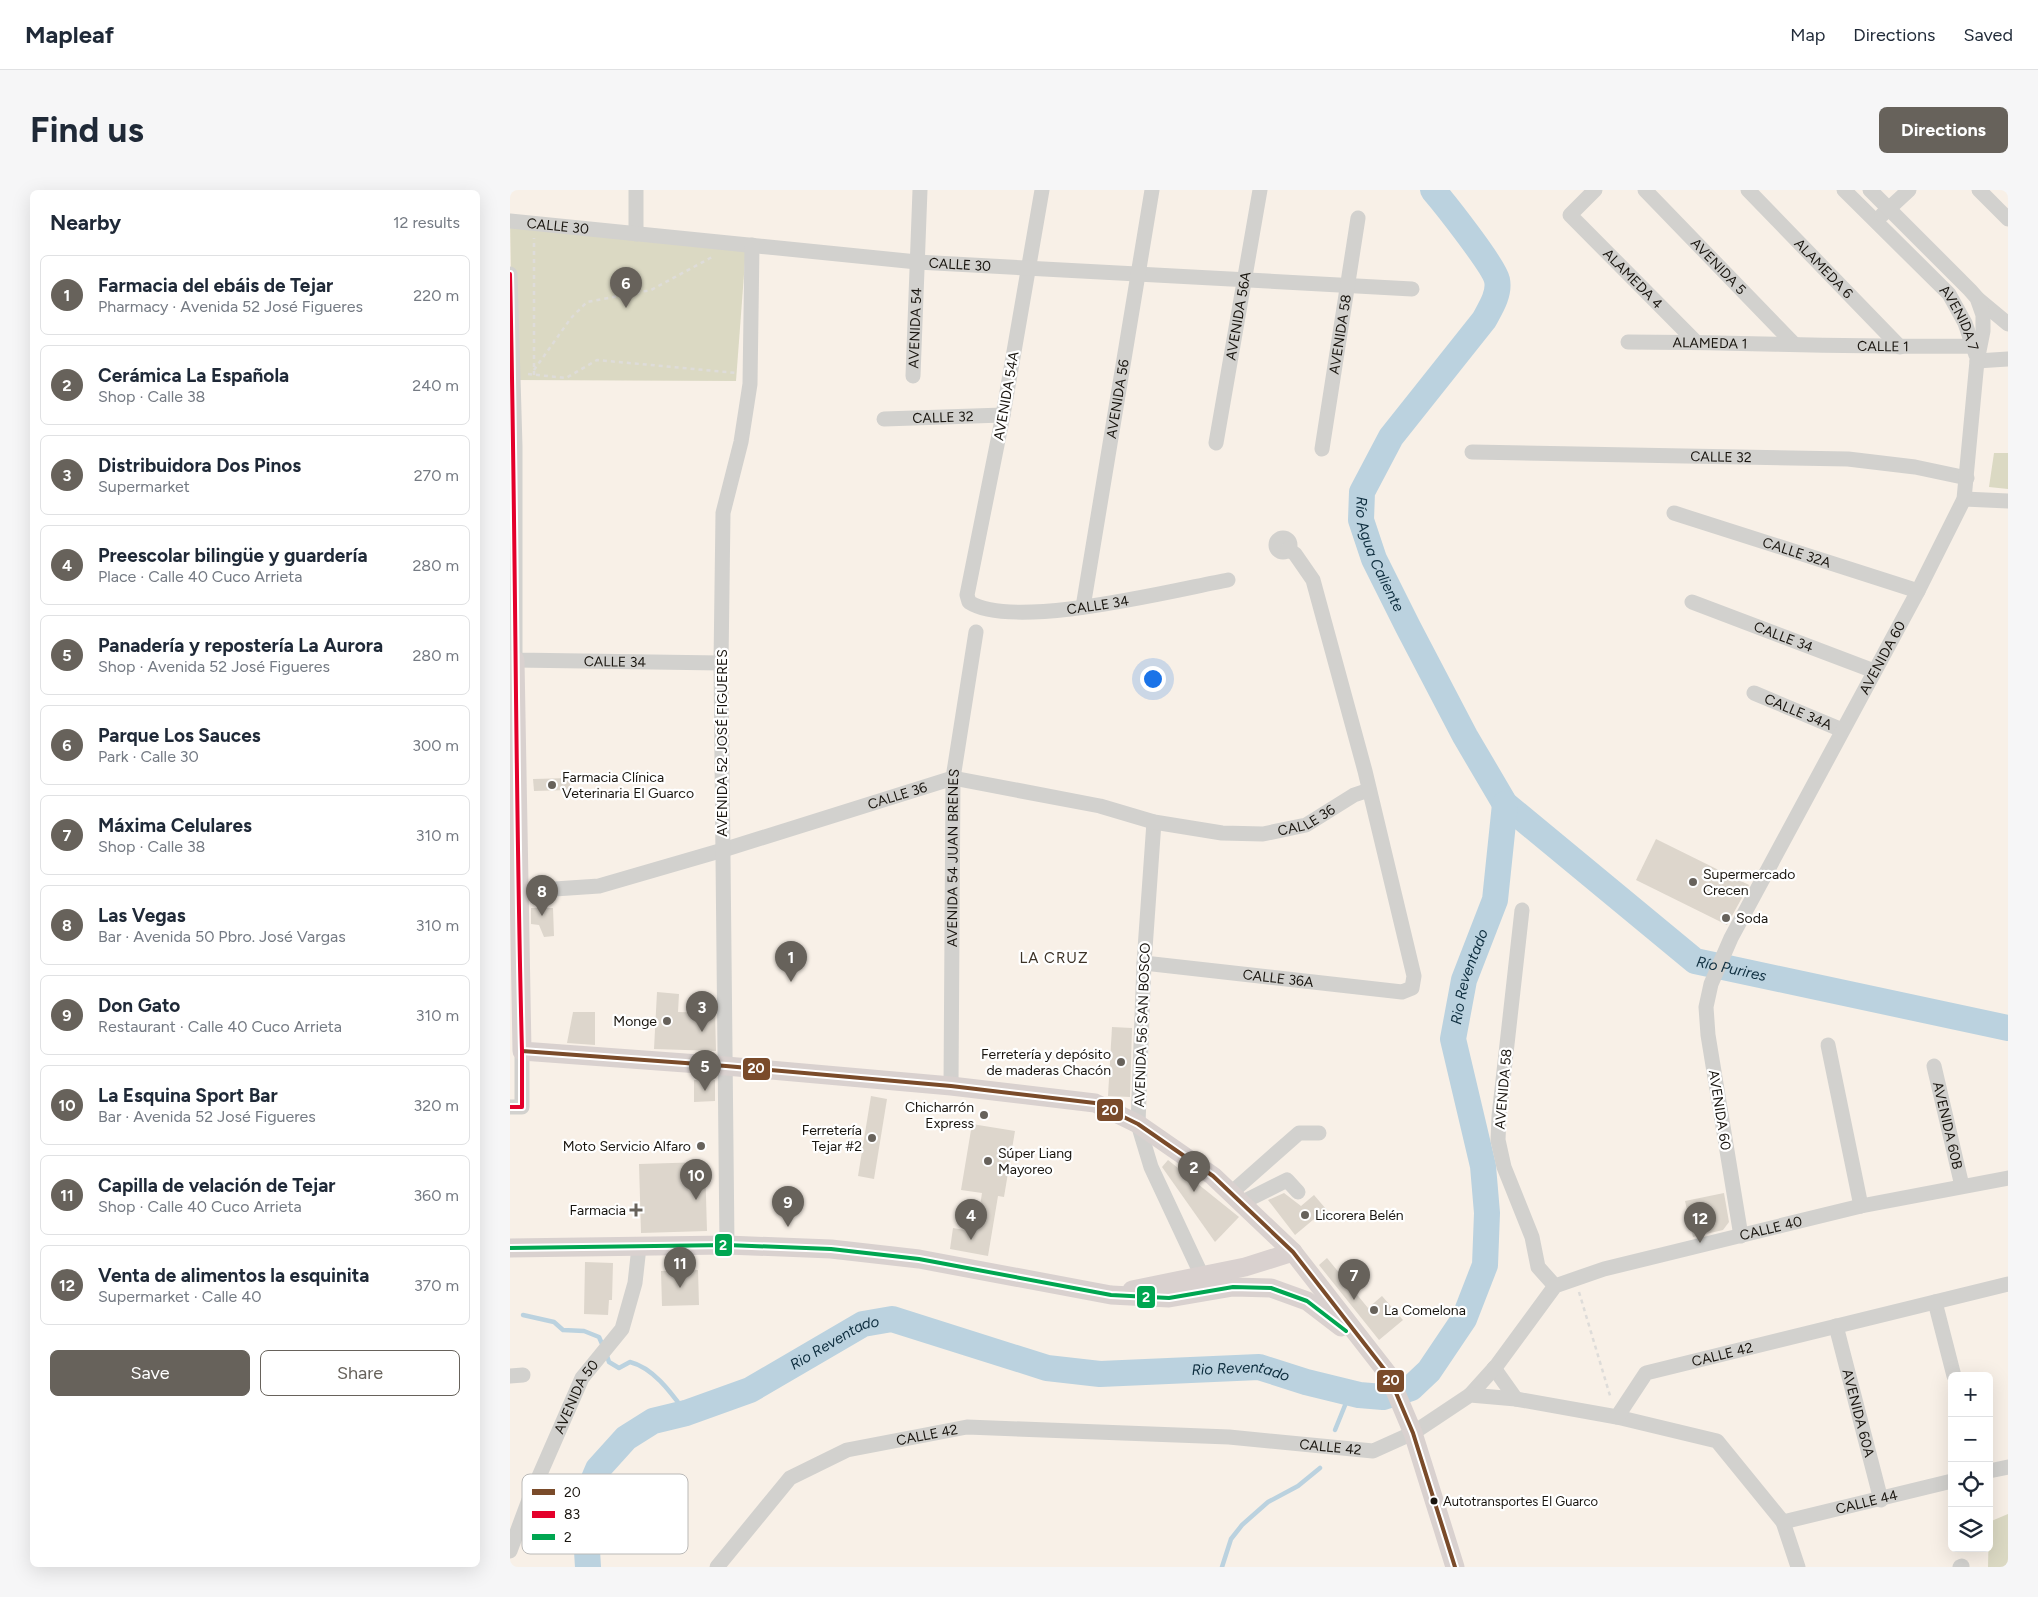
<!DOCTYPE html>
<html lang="en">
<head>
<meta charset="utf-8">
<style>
  :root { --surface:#fff; --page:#f6f6f7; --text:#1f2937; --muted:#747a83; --line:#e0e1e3; --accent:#67625b }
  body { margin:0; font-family:Figtree,sans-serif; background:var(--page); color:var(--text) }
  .controls { position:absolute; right:15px; bottom:15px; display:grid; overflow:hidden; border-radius:8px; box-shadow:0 5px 20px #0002 }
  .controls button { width:45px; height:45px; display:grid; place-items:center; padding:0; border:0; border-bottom:1px solid var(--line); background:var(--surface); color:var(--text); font:25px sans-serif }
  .you { position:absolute; left:642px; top:488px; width:18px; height:18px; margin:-12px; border:4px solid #fff; border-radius:50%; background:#1a73e8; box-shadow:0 0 0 8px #1a73e833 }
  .badge { display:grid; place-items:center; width:32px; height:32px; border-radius:50%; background:var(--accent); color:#fff; font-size:16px; font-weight:700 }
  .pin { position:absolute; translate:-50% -41px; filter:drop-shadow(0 1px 2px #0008) }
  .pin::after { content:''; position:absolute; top:26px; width:18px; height:15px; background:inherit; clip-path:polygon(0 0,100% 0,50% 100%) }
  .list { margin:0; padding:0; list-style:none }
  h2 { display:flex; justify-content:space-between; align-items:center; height:65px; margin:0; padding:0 20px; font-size:21px }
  h2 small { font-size:16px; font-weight:400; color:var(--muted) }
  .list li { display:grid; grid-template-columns:32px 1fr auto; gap:15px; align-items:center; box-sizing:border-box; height:80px; margin:0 10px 10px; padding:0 10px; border:1px solid var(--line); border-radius:8px }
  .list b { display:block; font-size:19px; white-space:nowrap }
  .list p { margin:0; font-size:16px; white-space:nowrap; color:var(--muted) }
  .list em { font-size:16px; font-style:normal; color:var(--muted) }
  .actions { display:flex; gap:10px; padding:15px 20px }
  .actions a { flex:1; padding:11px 0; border:1px solid var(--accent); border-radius:8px; text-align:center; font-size:18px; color:var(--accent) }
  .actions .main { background:var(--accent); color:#fff }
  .icon { flex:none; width:28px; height:28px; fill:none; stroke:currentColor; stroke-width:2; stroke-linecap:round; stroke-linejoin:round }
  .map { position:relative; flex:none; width:1498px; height:1377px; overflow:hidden; border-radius:8px }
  header { display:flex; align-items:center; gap:30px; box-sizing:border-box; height:70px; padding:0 25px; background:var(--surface); border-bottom:1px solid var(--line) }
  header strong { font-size:24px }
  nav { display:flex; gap:28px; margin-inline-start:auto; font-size:18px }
  .intro { display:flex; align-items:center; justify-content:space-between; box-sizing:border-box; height:120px; padding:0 30px }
  h1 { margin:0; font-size:35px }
  .button { padding:12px 22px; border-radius:8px; background:var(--accent); color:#fff; font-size:18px; font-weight:700 }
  main { display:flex; gap:30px; padding:0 30px }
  aside { flex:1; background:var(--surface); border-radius:8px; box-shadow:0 5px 20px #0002 }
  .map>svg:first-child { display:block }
  .green { fill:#dbd9c3 }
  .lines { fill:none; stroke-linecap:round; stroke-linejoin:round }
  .stream { stroke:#bbd2df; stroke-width:4.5 }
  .river { stroke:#bbd2df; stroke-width:26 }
  .building { fill:#ddd6cc }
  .path { stroke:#dedcd9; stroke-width:2.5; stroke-dasharray:4 4; stroke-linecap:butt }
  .minor { stroke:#d2d1ce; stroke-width:15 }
  .major { stroke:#d9d1cf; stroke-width:19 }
  .bus-1-casing { stroke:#fff; stroke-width:8 }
  .bus-2-casing { stroke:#fff; stroke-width:8 }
  .bus-3-casing { stroke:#fff; stroke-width:8 }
  .bus-1 { stroke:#7a4b2a; stroke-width:4 }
  .bus-2 { stroke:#e4002b; stroke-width:4 }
  .bus-3 { stroke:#00a651; stroke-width:4 }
  .poi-dot { fill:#67625b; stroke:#fff; stroke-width:2 }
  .bus-dot { fill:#19150f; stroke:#fff; stroke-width:2 }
  .labels { text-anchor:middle; stroke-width:4.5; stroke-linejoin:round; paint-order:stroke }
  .bus-label { font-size:13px; fill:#19150f; stroke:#fff; text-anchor:start }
  .street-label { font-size:14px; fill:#19150f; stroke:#fff }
  .poi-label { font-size:14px; fill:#19150f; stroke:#fff; text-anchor:start }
  .water-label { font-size:15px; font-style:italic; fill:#0e2e3f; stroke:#fff }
  .neighbourhood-label { font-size:15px; letter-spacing:1px; fill:#3d3327; stroke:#fff }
  .key { fill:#fff; stroke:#bab9b7; stroke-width:1 }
  .key-label { font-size:14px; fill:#19150f }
  .line-badge { stroke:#fff; stroke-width:2 }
  .badge-label { font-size:14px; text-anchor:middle; font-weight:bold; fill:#fff }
</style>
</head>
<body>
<header>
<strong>Mapleaf</strong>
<nav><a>Map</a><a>Directions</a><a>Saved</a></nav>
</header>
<div class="intro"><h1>Find us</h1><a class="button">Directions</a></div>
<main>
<aside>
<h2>Nearby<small>12 results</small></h2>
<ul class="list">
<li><span class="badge">1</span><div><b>Farmacia del ebáis de Tejar</b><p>Pharmacy · Avenida 52 José Figueres</p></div><em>220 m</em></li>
<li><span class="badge">2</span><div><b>Cerámica La Española</b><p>Shop · Calle 38</p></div><em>240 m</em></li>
<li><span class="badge">3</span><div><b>Distribuidora Dos Pinos</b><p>Supermarket</p></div><em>270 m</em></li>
<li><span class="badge">4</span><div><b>Preescolar bilingüe y guardería</b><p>Place · Calle 40 Cuco Arrieta</p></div><em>280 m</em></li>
<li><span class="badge">5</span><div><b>Panadería y repostería La Aurora</b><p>Shop · Avenida 52 José Figueres</p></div><em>280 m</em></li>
<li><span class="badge">6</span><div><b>Parque Los Sauces</b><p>Park · Calle 30</p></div><em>300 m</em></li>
<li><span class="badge">7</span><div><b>Máxima Celulares</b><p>Shop · Calle 38</p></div><em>310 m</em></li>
<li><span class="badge">8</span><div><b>Las Vegas</b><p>Bar · Avenida 50 Pbro. José Vargas</p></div><em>310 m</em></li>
<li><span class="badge">9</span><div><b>Don Gato</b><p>Restaurant · Calle 40 Cuco Arrieta</p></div><em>310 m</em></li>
<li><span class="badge">10</span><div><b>La Esquina Sport Bar</b><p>Bar · Avenida 52 José Figueres</p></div><em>320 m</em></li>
<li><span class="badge">11</span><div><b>Capilla de velación de Tejar</b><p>Shop · Calle 40 Cuco Arrieta</p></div><em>360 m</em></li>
<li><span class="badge">12</span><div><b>Venta de alimentos la esquinita</b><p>Supermarket · Calle 40</p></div><em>370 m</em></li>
</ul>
<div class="actions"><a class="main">Save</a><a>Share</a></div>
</aside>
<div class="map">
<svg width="1498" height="1377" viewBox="0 0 1498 1377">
  <rect width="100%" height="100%" fill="#f8f0e7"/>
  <!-- green -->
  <g class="green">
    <polygon points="0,31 236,58 226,191 3,190"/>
    <polygon points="1484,263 1498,263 1498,299 1479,297"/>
    <polygon points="1498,1324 1498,1377 1478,1377 1479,1332"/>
  </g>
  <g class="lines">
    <!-- stream -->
    <g class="stream">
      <polyline points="13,1125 44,1132 53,1140 74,1141 89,1147 93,1156"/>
      <path d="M96,1163L99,1172L109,1178L120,1172C144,1178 162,1204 176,1223"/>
      <polyline points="825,1240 840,1203"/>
      <polyline points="712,1377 721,1349 732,1335 758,1312 788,1296 810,1278"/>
    </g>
    <!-- river -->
    <g class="river">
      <path id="s1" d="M923,0C935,14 984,76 987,90C990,104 980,119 974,130L881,247L852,302L851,330L864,369L898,437L955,546L995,614L1185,771L1498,838"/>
      <path id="s2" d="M78,1377L74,1312L88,1279L116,1248L143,1231L176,1223L240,1200L353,1134L382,1129L537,1178L590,1184L749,1177L796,1192L849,1205L873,1207L901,1198L919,1181L954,1129L975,1075L977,1023L973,976L943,849L954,790L985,710L995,614"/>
    </g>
  </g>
  <!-- building -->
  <g class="building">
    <polygon points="60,588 60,600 24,601 23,589"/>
    <polygon points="1146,649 1239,695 1217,735 1126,690"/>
    <polygon points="21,718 43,718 44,746 34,747 29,735 21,734"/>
    <polygon points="147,802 169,804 168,822 205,823 206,861 144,859"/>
    <polygon points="63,822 85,822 85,855 57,853"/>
    <polygon points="602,837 622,838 620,907 598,906"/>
    <polygon points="184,890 205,890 205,911 184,912"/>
    <polygon points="361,906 377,909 364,989 348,986"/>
    <polygon points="462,934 505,941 494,1007 488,1006 478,1066 440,1059 443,1038 466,1042 472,1003 451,1000"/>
    <polygon points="658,970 729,1027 705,1052 652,977"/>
    <polygon points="195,972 197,1041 131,1043 129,974"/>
    <polygon points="774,1003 791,1016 804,1005 816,1019 785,1045 758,1010"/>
    <polygon points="1214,1003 1219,1032 1213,1040 1183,1047 1175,1011"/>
    <polygon points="817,1068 858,1118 872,1106 893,1130 869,1150 809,1075"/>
    <polygon points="75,1072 103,1073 102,1110 99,1110 98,1125 74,1124"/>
    <polygon points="188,1080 189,1115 152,1116 151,1081"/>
  </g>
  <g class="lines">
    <!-- path -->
    <g class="path">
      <polyline points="24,180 61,128 77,112 141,100 204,66"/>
      <polyline points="18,184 56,188 87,170 227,183"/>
      <polyline points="24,185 24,48"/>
      <polyline points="1069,1102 1101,1209"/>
    </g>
    <!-- minor -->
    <g class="minor">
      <polyline points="126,0 126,44"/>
      <path id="s3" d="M532,0L493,225L457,405L459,412C503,441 664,400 718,390"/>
      <path id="s4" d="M1085,0L1060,25L1186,152"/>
      <path id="s5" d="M1135,0L1283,153"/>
      <path id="s6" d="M1238,0L1390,157"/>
      <path id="s7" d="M1334,0L1439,104L1455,133L1466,165"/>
      <polyline points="1469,0 1498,29"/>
      <polyline points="1372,25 1399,0"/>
      <path id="s8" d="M0,31L407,72L902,99"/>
      <path id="s9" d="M0,84L5,257V470L211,473"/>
      <polyline points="1468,109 1498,134"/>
      <path id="s10" d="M1118,152C1233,152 1349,158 1464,156"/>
      <polyline points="1467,171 1498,169"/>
      <path id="s11" d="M403,186L410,0"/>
      <path id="s12" d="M374,229L493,225"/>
      <path id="s13" d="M706,253L750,0"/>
      <path id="s14" d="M812,259L848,28"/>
      <path id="s15" d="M962,262L1338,269L1405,277L1457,288"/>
      <polyline points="1454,309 1498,311"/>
      <path id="s16" d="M1164,323L1408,401"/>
      <circle cx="773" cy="355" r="7"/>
      <path id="s17" d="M1182,412L1364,481"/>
      <path id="s18" d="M573,417L642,0"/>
      <path id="s19" d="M1244,503L1332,540"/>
      <polyline points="644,632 634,773 628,934 641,977 692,1086"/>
      <path id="s20" d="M0,702L89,696L213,660L443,588L590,616L644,632L712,643L753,644L796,635L844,605L859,600"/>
      <polyline points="1012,720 989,926 988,950 994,977 1022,1047 1028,1077 1045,1096"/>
      <path id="s21" d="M634,773L892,802L902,798L904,786L855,581L803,390L785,364L778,359"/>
      <polyline points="1318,855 1351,1016"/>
      <path id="s22" d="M1424,876L1452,996"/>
      <path id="s23" d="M441,896L443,588L466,442"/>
      <polyline points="0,917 12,917 12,861"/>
      <polyline points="721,1003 789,943 809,943"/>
      <polyline points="731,1013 777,990 788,1002"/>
      <path id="s24" d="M1231,1046L1198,845L1196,817L1201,794L1221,748L1408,401L1454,309L1467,171L1473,141V125L1467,108L1460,100L1360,0"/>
      <polyline points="217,1055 211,473 213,323 231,252 240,194 242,55"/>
      <polyline points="1425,1112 1444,1186"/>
      <path id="s25" d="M1326,1136L1371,1310"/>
      <polyline points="984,1178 1006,1209"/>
      <polyline points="0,1186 13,1185"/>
      <path id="s26" d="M960,1205L987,1175L1045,1096L1094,1079L1351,1016L1498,988"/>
      <polyline points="1107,1227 1207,1251 1273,1332 1288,1377"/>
      <polyline points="1479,1281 1498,1277"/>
      <path id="s27" d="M1273,1332L1442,1291"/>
      <path id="s28" d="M0,1361L20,1307L72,1188L112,1139L125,1093L129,1057"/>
      <path id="s29" d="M207,1377L280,1288L337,1260L457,1237L719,1247L863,1261L903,1243L960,1205L1006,1209L1107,1227L1136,1183L1498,1094"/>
      <polyline points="1450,1377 1452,1376"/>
    </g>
    <!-- major -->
    <g class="major">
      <polyline points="0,470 5,470 12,861 216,876 441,896 585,913 628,934 703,986 783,1062 878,1184 903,1243 945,1377"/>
      <polyline points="0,1058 217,1055 321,1059 409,1069 601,1105 659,1108 723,1097 761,1098 797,1111 831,1137"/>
      <polyline points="622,1100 735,1077 783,1062"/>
    </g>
    <defs>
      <polyline id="bus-1" points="12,861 216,876 441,896 585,913 628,934 703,986 783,1062 878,1184 903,1243 945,1377"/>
      <path id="bus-2" d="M0,84C6,343 5,602 12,861V917H0"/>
      <polyline id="bus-3" points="0,1058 217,1055 321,1059 409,1069 601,1105 659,1108 723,1097 761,1098 797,1111 836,1141"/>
    </defs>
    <!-- bus-1 casing -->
    <use href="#bus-1" class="bus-1-casing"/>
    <!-- bus-2 casing -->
    <use href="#bus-2" class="bus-2-casing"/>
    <!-- bus-3 casing -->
    <use href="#bus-3" class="bus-3-casing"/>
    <!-- bus-1 -->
    <use href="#bus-1" class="bus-1"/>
    <!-- bus-2 -->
    <use href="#bus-2" class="bus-2"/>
    <!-- bus-3 -->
    <use href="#bus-3" class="bus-3"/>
  </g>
  <!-- markers -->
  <g class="poi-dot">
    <circle cx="42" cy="595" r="5"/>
    <circle cx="1183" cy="692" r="5"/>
    <circle cx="1216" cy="728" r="5"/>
    <circle cx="157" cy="831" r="5"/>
    <circle cx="611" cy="872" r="5"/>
    <circle cx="474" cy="925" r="5"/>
    <circle cx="362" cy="948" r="5"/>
    <circle cx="191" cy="956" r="5"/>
    <circle cx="478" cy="971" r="5"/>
    <path d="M123.5 1012.5h5v5h5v5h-5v5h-5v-5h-5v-5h5z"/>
    <circle cx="795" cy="1025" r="5"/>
    <circle cx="864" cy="1120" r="5"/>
  </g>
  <circle class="bus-dot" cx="924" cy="1311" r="4.5"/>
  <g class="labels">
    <!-- bus labels -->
    <g class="bus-label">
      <text x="933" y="1316">Autotransportes El Guarco</text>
    </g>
    <!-- street labels -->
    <g class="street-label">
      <text dy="5" stroke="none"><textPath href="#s8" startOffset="48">CALLE 30</textPath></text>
      <text dy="5" stroke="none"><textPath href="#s8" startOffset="452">CALLE 30</textPath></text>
      <text dy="5" stroke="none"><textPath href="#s5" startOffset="106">AVENIDA 5</textPath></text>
      <text dy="5" stroke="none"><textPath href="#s6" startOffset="109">ALAMEDA 6</textPath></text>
      <text dy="5" stroke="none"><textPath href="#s4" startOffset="125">ALAMEDA 4</textPath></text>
      <text dy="5" stroke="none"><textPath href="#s13" startOffset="129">AVENIDA 56A</textPath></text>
      <text dy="5" stroke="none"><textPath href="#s7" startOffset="174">AVENIDA 7</textPath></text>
      <text dy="5" stroke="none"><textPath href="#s11" startOffset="48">AVENIDA 54</textPath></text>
      <text dy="5" stroke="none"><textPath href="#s14" startOffset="116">AVENIDA 58</textPath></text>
      <text dy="5" stroke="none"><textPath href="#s10" startOffset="82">ALAMEDA 1</textPath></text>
      <text dy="5" stroke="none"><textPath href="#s10" startOffset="255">CALLE 1</textPath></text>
      <text transform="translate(496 206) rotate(-80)" y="5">AVENIDA 54A</text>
      <text dy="5" stroke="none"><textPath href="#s18" startOffset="211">AVENIDA 56</textPath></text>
      <text dy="5" stroke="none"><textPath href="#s12" startOffset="59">CALLE 32</textPath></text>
      <text dy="5" stroke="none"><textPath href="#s15" startOffset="249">CALLE 32</textPath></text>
      <text dy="5" stroke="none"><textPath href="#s16" startOffset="129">CALLE 32A</textPath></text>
      <text dy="5" stroke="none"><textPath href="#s3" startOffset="550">CALLE 34</textPath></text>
      <text dy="5" stroke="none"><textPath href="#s17" startOffset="98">CALLE 34</textPath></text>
      <text dy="5" stroke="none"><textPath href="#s24" startOffset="624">AVENIDA 60</textPath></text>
      <text dy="5" stroke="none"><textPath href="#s9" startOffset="486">CALLE 34</textPath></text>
      <text dy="5" stroke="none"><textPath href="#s19" startOffset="48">CALLE 34A</textPath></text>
      <text transform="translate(212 553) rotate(-90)" y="5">AVENIDA 52 JOSÉ FIGUERES</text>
      <text dy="5" stroke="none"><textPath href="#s20" startOffset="401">CALLE 36</textPath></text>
      <text dy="5" stroke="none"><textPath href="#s20" startOffset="821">CALLE 36</textPath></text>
      <text dy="5" stroke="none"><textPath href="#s23" startOffset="228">AVENIDA 54 JUAN BRENES</textPath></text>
      <text dy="5" stroke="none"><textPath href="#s21" startOffset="135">CALLE 36A</textPath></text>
      <text transform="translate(632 835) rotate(-88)" y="5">AVENIDA 56 SAN BOSCO</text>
      <text transform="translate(993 899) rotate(-85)" y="5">AVENIDA 58</text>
      <text transform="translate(1210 920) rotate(81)" y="5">AVENIDA 60</text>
      <text dy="5" stroke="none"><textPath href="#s22" startOffset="61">AVENIDA 60B</textPath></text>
      <text dy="5" stroke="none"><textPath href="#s26" startOffset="362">CALLE 40</textPath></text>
      <text dy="5" stroke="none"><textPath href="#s29" startOffset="1100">CALLE 42</textPath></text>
      <text dy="5" stroke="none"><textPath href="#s28" startOffset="168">AVENIDA 50</textPath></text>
      <text dy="5" stroke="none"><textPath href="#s25" startOffset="90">AVENIDA 60A</textPath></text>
      <text dy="5" stroke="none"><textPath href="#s29" startOffset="260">CALLE 42</textPath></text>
      <text dy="5" stroke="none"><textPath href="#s29" startOffset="665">CALLE 42</textPath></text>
      <text dy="5" stroke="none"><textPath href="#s27" startOffset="86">CALLE 44</textPath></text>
    </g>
    <!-- poi labels -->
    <g class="poi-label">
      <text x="52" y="592">Farmacia Clínica<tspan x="52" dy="16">Veterinaria El Guarco</tspan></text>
      <text x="1193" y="689">Supermercado<tspan x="1193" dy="16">Crecen</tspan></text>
      <text x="1226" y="733">Soda</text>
      <text x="147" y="836" text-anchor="end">Monge</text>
      <text x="601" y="869" text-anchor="end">Ferretería y depósito<tspan x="601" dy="16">de maderas Chacón</tspan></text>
      <text x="464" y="922" text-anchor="end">Chicharrón<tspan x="464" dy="16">Express</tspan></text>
      <text x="352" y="945" text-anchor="end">Ferretería<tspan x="352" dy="16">Tejar #2</tspan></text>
      <text x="181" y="961" text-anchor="end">Moto Servicio Alfaro</text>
      <text x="488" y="968">Súper Liang<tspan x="488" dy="16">Mayoreo</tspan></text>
      <text x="116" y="1025" text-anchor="end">Farmacia</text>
      <text x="805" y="1030">Licorera Belén</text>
      <text x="874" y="1125">La Comelona</text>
    </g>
    <!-- water labels -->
    <g class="water-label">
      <text dy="5" stroke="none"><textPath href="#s1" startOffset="431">Río Agua Caliente</textPath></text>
      <text dy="5" stroke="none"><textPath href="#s1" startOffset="996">Río Purires</textPath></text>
      <text dy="5" stroke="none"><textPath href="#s2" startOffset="1409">Rio Reventado</textPath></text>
      <text dy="5" stroke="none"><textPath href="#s2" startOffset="374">Rio Reventado</textPath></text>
      <text dy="5" stroke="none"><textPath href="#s2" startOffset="794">Rio Reventado</textPath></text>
    </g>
    <!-- neighbourhood labels -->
    <g class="neighbourhood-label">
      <text x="544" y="773">LA CRUZ</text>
    </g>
  </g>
  <!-- legend -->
  <rect x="12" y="1284" width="166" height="80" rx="8" class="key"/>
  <rect x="22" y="1299" width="23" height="6" fill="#7a4b2a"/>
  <rect x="22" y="1321" width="23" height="7" fill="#e4002b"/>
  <rect x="22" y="1344" width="23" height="6" fill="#00a651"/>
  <g class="key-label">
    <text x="54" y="1307">20</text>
    <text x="54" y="1329">83</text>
    <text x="54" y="1352">2</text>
  </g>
  <g class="line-badge">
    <rect x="232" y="867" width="29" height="24" rx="5" fill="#7a4b2a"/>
    <rect x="586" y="908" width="28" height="24" rx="5" fill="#7a4b2a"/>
    <rect x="204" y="1043" width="19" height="24" rx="5" fill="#00a651"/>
    <rect x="626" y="1095" width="20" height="24" rx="5" fill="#00a651"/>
    <rect x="866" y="1179" width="29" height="24" rx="5" fill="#7a4b2a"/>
  </g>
  <g class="badge-label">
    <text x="246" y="883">20</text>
    <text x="600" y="925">20</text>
    <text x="213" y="1060">2</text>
    <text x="636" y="1112">2</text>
    <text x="881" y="1195">20</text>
  </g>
</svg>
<div class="controls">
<button>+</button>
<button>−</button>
<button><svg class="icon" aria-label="locate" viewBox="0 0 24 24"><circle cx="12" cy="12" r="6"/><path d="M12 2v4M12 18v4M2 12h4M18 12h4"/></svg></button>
<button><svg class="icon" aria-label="layers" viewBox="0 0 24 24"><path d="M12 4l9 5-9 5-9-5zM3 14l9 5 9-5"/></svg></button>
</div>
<div class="you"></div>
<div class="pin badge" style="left:281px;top:792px">1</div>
<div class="pin badge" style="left:684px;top:1002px">2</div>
<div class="pin badge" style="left:192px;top:842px">3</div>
<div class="pin badge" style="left:461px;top:1050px">4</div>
<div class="pin badge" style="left:195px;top:901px">5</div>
<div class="pin badge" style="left:116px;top:118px">6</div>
<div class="pin badge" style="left:844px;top:1110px">7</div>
<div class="pin badge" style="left:32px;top:726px">8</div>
<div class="pin badge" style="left:278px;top:1037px">9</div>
<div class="pin badge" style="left:186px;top:1010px">10</div>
<div class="pin badge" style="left:170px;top:1098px">11</div>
<div class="pin badge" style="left:1190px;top:1053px">12</div>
</div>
</main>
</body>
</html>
